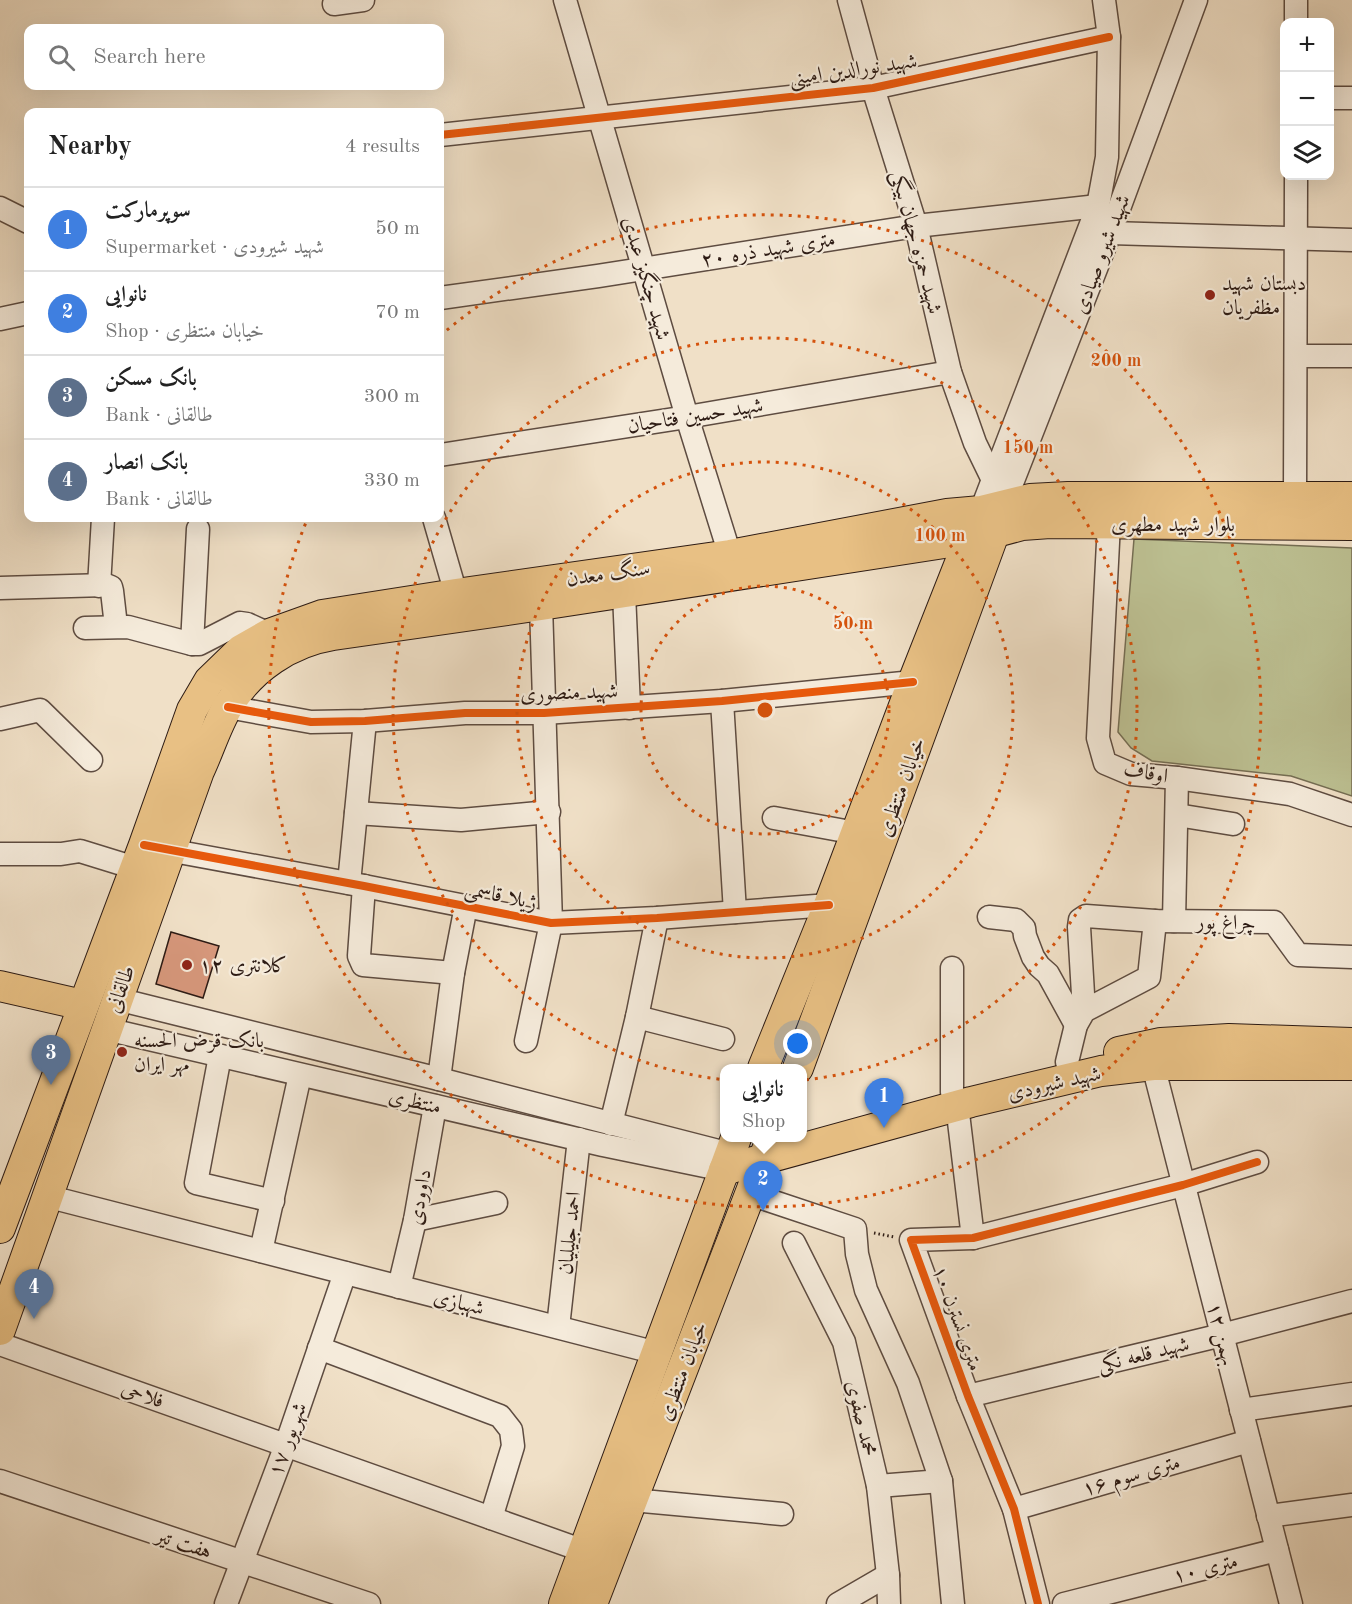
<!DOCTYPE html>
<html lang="en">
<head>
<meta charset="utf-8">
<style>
  :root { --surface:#fff; --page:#f6f6f6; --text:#222; --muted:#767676; --line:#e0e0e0; --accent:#db2777 }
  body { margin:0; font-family:"Old Standard TT",Amiri,serif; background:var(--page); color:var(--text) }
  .controls { position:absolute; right:18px; top:18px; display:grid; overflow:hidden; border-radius:12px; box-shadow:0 6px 24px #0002 }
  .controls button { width:54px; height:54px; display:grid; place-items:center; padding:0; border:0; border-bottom:2px solid var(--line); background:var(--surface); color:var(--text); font:30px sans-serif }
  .you { position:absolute; left:798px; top:1044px; width:21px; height:21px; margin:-15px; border:4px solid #fff; border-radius:50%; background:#1a73e8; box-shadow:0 0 0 9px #1a73e833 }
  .badge { display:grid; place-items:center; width:39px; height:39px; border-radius:50%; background:var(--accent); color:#fff; font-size:20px; font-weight:700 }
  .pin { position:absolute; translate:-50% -50px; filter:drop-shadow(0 2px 3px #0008) }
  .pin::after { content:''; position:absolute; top:32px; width:21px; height:18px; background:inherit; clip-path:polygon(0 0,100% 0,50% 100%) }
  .popup { position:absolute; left:720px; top:1064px; width:87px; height:78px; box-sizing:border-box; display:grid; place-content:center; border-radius:12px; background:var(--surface); filter:drop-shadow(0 2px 4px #0005); font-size:20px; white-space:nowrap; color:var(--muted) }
  .popup b { font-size:22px; color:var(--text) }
  .popup::after { content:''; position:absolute; left:50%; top:100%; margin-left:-12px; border:12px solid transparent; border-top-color:var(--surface) }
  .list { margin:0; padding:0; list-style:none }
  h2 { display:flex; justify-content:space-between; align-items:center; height:78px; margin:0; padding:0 24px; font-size:26px }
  h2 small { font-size:20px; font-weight:400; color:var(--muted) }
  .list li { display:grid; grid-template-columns:39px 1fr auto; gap:18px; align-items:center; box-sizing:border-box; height:84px; padding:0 24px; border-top:2px solid var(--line) }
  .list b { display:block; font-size:22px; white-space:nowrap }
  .list p { margin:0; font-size:20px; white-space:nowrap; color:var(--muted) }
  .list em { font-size:20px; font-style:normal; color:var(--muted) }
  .icon { flex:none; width:33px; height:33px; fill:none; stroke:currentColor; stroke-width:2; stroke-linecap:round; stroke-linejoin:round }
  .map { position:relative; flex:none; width:1352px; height:1604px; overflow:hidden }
  .search { position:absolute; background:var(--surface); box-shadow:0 6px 24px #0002; left:24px; top:24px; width:420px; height:66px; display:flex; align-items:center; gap:15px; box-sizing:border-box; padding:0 21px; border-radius:12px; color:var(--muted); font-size:22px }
  .panel { position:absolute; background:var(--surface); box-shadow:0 6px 24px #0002; left:24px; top:108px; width:420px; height:414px; border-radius:12px }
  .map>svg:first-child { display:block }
  .green { fill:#bdc193; stroke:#756e54; stroke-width:1.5 }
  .building { fill:#d6977b; stroke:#2d1b14; stroke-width:1.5 }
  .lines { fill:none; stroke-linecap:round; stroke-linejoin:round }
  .minor-casing { stroke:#5e4c41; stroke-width:25 }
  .major-casing { stroke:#2d1b14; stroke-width:32 }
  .path { stroke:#2d1b14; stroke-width:3; stroke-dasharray:1.5 3; stroke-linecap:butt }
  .minor { stroke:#f5ebdb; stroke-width:22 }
  .major { stroke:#e8c084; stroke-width:30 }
  .cycleway-casing { stroke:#f5ebdb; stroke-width:11 }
  .cycleway { stroke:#e8590c; stroke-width:8 }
  .ring { fill:none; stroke:#d5530d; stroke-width:3; stroke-dasharray:3 6 }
  .poi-dot { fill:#8f2418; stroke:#f5ebdb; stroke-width:2 }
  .labels { text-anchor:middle; stroke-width:4.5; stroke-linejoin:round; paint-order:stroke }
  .street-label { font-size:21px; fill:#2d1b14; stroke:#f5ebdb }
  .poi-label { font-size:21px; fill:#2d1b14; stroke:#f5ebdb; text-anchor:start }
  .centre { fill:#d5530d; stroke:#f5ebdb; stroke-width:3 }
  .ring-label { font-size:18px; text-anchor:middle; font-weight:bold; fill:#d5530d; stroke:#f5ebdb; stroke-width:4.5; stroke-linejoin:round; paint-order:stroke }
</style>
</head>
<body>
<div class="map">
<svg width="1352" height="1604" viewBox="0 0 1352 1604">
  <rect width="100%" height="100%" fill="#f0e0c7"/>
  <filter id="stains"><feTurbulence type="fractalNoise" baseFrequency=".00333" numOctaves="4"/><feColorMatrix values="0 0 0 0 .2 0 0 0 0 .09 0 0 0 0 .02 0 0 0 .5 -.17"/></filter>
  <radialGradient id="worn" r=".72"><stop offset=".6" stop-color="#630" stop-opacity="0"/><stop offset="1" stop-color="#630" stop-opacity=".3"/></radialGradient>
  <!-- green -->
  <polygon class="green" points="1134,539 1352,548 1352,796 1291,776 1152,761 1131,748 1118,732"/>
  <!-- building -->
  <polygon class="building" points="171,932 219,946 203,998 156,984"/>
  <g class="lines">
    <defs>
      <g id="minor">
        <polyline points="565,0 687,417 730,555"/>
        <polyline points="849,0 873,88 916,226 950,372 975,443 993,480 1002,483"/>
        <polyline points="334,4 363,0"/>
        <polyline points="1296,22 1296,0"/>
        <polyline points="1330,98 1352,98"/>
        <polyline points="440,135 873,88 1109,37"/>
        <polyline points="0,208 28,222"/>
        <polyline points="1110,233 1352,240"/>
        <polyline points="440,298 598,276 916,226 1098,206"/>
        <polyline points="0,319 28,313"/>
        <polyline points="1296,356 1352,356"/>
        <polyline points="440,455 687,417 950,372"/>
        <polyline points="1003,506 1110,233 1196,0"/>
        <polyline points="981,511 1098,206 1107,157 1109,37 1104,0"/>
        <polyline points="1292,511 1295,497 1296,176"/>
        <polyline points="434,518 456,594"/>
        <polyline points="1109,523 1098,738 1105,763 1131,774 1177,778 1290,794 1352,815"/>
        <polyline points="99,586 103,518"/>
        <polyline points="0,588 106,585 111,587 112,591 116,626"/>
        <polyline points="624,593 629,708"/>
        <polyline points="85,628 128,627 192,644 199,644 240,623 247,624 269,634"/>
        <polyline points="192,644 198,529"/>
        <polyline points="722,701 735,912"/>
        <polyline points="228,707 311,722 365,721 465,713 544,713 722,701 913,682"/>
        <polyline points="0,719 40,710 91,760"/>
        <polyline points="356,813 461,820 549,812"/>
        <polyline points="1177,815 1233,824"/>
        <polyline points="774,818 856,833"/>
        <polyline points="157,848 364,886 551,923 657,918 829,905"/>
        <polyline points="0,854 61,854 80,851 148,872"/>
        <polyline points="349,883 365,721"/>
        <polyline points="364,886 359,956 363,965 453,973"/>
        <polyline points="989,917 1016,920 1024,928 1025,936 1033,957 1039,966 1048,974 1076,1025"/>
        <polyline points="1174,921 1177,778"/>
        <polyline points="952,968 952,1092"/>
        <polyline points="117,999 439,1079 730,1154"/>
        <polyline points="1084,1011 1079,927 1080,920 1086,916 1155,921 1274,922 1298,955 1352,957"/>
        <polyline points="637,1017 723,1039"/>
        <polyline points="106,1029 603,1145 724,1170"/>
        <polyline points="526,1041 551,923 541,605"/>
        <polyline points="220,1056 196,1183 273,1201"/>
        <polyline points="1067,1062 1076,1025 1084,1011 1149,977 1155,921"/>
        <polyline points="1153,1065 1291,1604"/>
        <polyline points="439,1079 453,973 466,906"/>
        <polyline points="957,1105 973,1238"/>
        <polyline points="611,1124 637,1017 657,918"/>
        <polyline points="750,1194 855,1229 857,1254 866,1290 908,1383 941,1481 953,1604"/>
        <polyline points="46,1196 657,1353"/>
        <polyline points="415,1220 496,1203"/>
        <polyline points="794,1243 844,1342 878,1486 888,1575 889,1604"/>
        <polyline points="261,1251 300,1075"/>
        <polyline points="399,1287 415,1220 435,1106"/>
        <polyline points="558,1327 579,1139"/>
        <polyline points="0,1344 584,1551"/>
        <polyline points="319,1348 500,1416 511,1430 513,1446 491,1518"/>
        <polyline points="968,1396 1222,1335 1352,1301"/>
        <polyline points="1241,1410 1352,1394"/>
        <polyline points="0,1481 369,1604"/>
        <polyline points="878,1486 941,1481"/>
        <polyline points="632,1500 782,1514"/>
        <polyline points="1014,1509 1249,1441"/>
        <polyline points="1268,1516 1352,1505"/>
        <polyline points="226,1604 286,1445 345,1273"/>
        <polyline points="838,1604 888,1575"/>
        <polyline points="1038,1604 1014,1509 968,1396 911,1240 973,1238 1183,1185 1257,1162"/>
        <polyline points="1064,1604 1277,1550"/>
      </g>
      <g id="major">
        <polyline points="0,986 83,1005"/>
        <polyline points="1119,1052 1161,1043 1229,1039 1352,1043"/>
        <polyline points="763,1068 829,905 913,682 975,525"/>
        <polyline points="798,1068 1000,517"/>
        <polyline points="724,1170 971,1102 1101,1071 1153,1065 1352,1065"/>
        <polyline points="0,1228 144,845 192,710 209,681 241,650 269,634 322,615 456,594 730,555 947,514 981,511 1030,499 1068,497 1352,497"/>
        <path d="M0,1330L199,771C209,750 216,726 228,706C251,668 290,642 333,635L541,605L970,539L1022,525L1050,523L1352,525"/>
        <polyline points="564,1604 736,1138"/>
        <polyline points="592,1604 769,1145"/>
      </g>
    </defs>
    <!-- minor casing -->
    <use href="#minor" class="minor-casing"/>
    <!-- major casing -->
    <use href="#major" class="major-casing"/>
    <!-- path -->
    <polyline class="path" points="874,1233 894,1237"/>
    <!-- minor -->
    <use href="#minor" class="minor"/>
    <!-- major -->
    <use href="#major" class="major"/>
    <defs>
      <g id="cycleway">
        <polyline points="440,135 873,88 1109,37"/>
        <polyline points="228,707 311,722 365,721 465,713 544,713 722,701 913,682"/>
        <polyline points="144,845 364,886 551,923 657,918 829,905"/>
        <polyline points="1038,1604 1014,1509 968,1396 911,1240 973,1238 1183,1185 1257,1162"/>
      </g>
    </defs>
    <!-- cycleway casing -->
    <use href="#cycleway" class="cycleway-casing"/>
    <!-- cycleway -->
    <use href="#cycleway" class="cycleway"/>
  </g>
  <!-- distance rings -->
  <g class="ring">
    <circle cx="765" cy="710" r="124"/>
    <circle cx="765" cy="710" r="248"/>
    <circle cx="765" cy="710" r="372"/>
    <path d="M440 336A496 496 0 1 1 307 520"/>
  </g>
  <!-- markers -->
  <g class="poi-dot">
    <circle cx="1210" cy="295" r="6"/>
    <circle cx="187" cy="965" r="6"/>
    <circle cx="122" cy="1052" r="6"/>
  </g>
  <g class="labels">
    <!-- street labels -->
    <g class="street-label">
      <text transform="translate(853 69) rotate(-8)" y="7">شهید نورالدین امینی</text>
      <text transform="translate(917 242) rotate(75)" y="7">شهید حمزه جهان بیگی</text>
      <text transform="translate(768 249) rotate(-9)" y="7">۲۰ متری شهید ذره</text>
      <text transform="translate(1101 254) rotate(-69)" y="7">شهید شیرو صیادی</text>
      <text transform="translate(647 278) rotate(74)" y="7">شهید چنگیز عبدی</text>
      <text transform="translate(695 415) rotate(-9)" y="7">شهید حسین فتاحیان</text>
      <text x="1173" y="531">بلوار شهید مطهری</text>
      <text transform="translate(608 573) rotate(-8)" y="7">سنگ معدن</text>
      <text transform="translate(569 692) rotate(-2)" y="7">شهید منصوری</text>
      <text transform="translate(1146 772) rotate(10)" y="7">اوقاف</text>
      <text transform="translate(901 787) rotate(-70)" y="7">خیابان منتظری</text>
      <text transform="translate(501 895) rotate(12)" y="7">ژیلا قاسمی</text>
      <text transform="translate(1226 922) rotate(1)" y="7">چراغ پور</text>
      <text transform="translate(120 989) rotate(-70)" y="7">طالقانی</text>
      <text transform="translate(1054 1083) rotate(-13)" y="7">شهید شیرودی</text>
      <text transform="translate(415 1101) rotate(13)" y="7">منتظری</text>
      <text transform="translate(419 1197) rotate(-80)" y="7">داوودی</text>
      <text transform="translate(569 1233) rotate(-84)" y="7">احمد جلیلیان</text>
      <text transform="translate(459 1302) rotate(14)" y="7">شهبازی</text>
      <text transform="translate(958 1318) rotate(70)" y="7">۱۰ متری نسترن</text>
      <text transform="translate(1222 1334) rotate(76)" y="7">۱۲ بهمن</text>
      <text transform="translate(1143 1354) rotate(-14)" y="7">شهید قلعه نگی</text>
      <text transform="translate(682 1371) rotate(-69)" y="7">خیابان منتظری</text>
      <text transform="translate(143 1394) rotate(20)" y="7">فلاحی</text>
      <text transform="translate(862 1418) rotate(77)" y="7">محمد صفوی</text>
      <text transform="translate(287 1439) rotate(-70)" y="7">۱۷ شهریور</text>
      <text transform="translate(1131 1475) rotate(-16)" y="7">۱۶ متری سوم</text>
      <text transform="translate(184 1543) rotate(18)" y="7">هفت تیر</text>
      <text transform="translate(1205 1568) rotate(-14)" y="7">۱۰ متری</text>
    </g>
    <!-- poi labels -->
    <g class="poi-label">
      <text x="1222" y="290">دبستان شهید<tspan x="1222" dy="24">مظفریان</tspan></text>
      <text x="199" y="972">کلانتری ۱۲</text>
      <text x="134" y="1047">بانک قرض الحسنه<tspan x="134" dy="24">مهر ایران</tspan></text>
    </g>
  </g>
  <circle cx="765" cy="710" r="9" class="centre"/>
  <g class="ring-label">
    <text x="1116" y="366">200 m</text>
    <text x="1028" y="453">150 m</text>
    <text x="940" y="541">100 m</text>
    <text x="853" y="629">50 m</text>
  </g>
  <rect width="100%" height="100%" filter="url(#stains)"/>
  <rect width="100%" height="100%" fill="url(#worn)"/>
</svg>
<div class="controls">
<button>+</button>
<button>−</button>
<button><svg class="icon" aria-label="layers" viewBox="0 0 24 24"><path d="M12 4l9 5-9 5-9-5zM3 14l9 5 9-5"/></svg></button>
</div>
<div class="you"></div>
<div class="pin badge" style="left:884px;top:1128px;background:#3f7fe0">1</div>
<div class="pin badge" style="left:763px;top:1211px;background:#3f7fe0">2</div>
<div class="popup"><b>نانوایی</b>Shop</div>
<div class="pin badge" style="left:51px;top:1085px;background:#5c6f8a">3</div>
<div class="pin badge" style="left:34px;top:1319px;background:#5c6f8a">4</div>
<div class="search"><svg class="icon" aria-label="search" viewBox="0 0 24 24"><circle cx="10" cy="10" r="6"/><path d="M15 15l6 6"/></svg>Search here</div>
<section class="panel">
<h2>Nearby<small>4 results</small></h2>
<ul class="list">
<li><span class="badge" style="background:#3f7fe0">1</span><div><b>سوپرمارکت</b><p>Supermarket · شهید شیرودی</p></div><em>50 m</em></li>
<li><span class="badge" style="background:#3f7fe0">2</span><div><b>نانوایی</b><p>Shop · خیابان منتظری</p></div><em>70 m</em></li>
<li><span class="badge" style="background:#5c6f8a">3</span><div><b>بانک مسکن</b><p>Bank · طالقانی</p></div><em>300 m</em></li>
<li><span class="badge" style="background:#5c6f8a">4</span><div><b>بانک انصار</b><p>Bank · طالقانی</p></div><em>330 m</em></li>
</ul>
</section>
</div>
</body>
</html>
